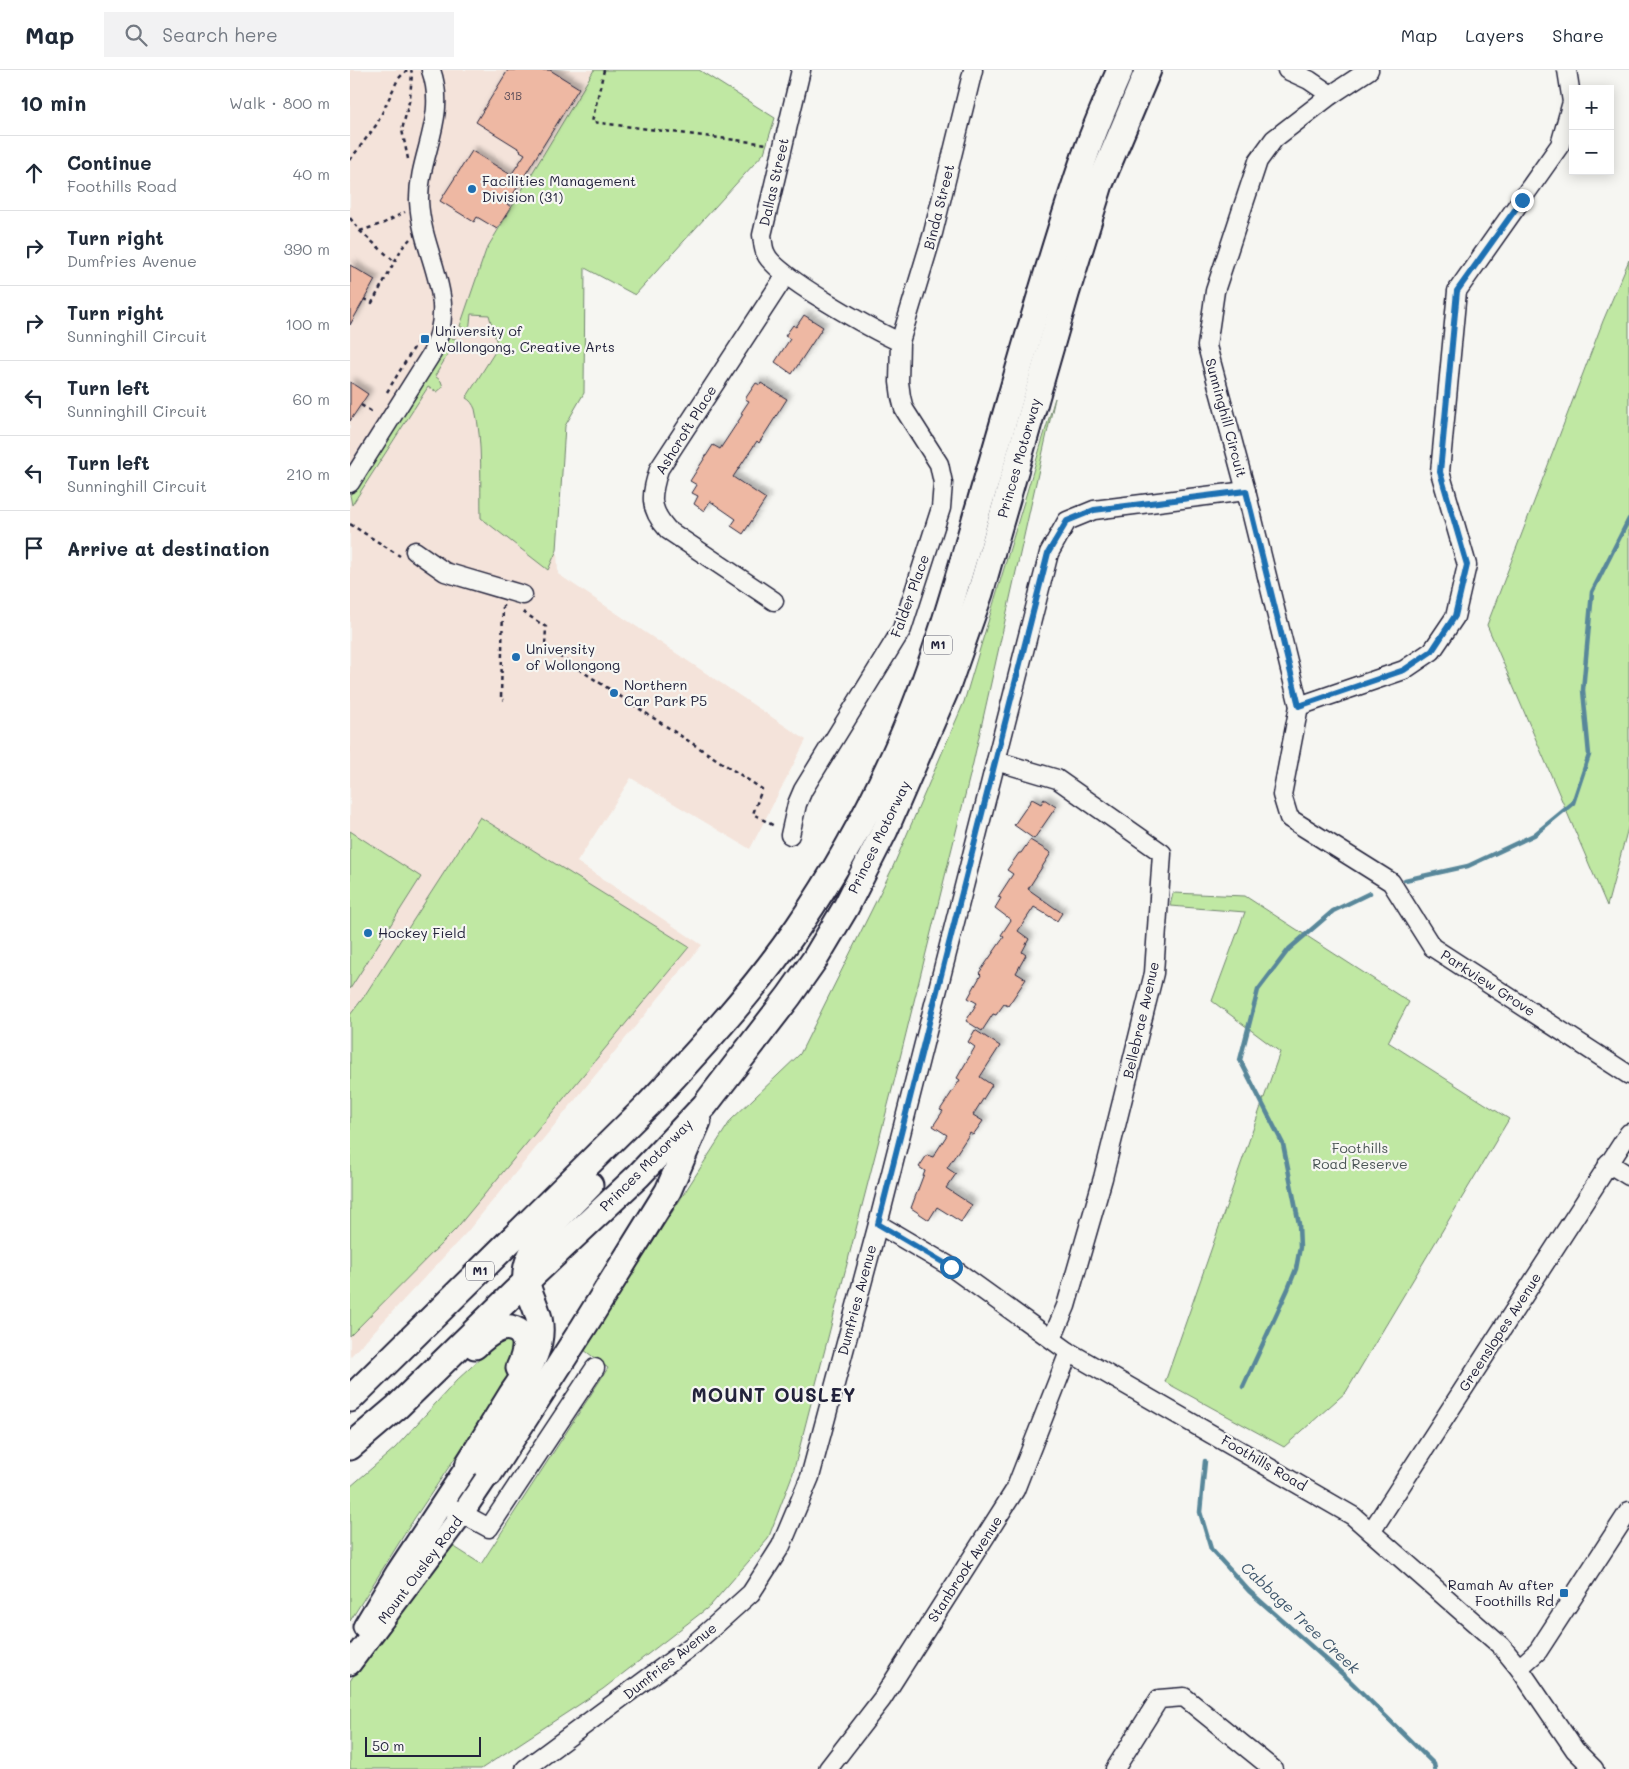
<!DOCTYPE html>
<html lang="en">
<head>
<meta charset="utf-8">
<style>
  :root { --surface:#fff; --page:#f2f2f3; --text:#1f2937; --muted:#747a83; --line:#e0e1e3 }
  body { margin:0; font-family:Mali,sans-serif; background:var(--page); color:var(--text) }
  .controls { position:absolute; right:15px; top:15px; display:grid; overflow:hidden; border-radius:0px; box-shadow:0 2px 12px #0003 }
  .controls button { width:45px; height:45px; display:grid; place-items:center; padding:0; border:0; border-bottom:1px solid var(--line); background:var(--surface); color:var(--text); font:25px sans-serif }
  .scale { position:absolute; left:15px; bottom:12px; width:116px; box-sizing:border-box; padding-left:5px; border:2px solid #22223b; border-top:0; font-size:14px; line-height:18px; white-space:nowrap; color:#22223b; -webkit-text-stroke:4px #f6f6f2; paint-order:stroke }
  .stop { position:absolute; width:15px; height:15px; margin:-11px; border:4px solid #1f6fb2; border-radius:50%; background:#fff }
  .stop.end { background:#1f6fb2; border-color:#fff; box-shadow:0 1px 5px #0008 }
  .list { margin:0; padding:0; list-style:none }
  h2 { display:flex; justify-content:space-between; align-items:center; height:65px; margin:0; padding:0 20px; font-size:21px }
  h2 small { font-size:16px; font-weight:400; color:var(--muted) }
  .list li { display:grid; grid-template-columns:32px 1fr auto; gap:15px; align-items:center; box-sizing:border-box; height:75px; padding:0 20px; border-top:1px solid var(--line) }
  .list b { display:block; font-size:19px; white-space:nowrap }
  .list p { margin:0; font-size:16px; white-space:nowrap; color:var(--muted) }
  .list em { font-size:16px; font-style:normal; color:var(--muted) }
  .icon { flex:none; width:28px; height:28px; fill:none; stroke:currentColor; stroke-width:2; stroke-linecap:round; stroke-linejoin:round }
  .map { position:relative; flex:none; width:1279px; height:1699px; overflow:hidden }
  header { display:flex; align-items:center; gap:30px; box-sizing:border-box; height:70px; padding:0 25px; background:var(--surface); border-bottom:1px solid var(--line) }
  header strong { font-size:24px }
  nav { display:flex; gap:28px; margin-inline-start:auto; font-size:18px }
  .search { width:350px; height:45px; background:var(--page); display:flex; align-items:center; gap:12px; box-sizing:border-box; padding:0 18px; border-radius:0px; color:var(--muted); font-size:19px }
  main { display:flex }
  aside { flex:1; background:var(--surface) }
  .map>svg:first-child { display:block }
  .built { fill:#f4e3da }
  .green { fill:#c0e8a3; stroke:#71856f }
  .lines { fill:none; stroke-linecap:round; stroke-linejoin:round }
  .stream { stroke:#58879a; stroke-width:4.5 }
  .building { fill:#eeb8a3; stroke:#22223b; filter:url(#shadow) }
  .minor-casing { stroke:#22223b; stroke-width:21 }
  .major-casing { stroke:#22223b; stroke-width:25 }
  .highway-casing { stroke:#22223b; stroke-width:29 }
  .path { stroke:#22223b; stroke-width:2.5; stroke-dasharray:4 4; stroke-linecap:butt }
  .minor { stroke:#f6f6f2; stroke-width:18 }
  .major { stroke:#f6f6f2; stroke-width:21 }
  .highway { stroke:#f6f6f2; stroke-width:25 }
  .route { stroke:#1f6fb2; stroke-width:6 }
  .poi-dot { fill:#1f6fb2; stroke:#f6f6f2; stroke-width:2 }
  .labels { text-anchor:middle; stroke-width:4.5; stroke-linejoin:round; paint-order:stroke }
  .number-label { font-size:11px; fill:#554855 }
  .shield { fill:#f6f6f2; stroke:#626272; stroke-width:1 }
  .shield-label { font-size:12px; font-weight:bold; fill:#22223b }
  .poi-label { font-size:14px; fill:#22223b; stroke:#f6f6f2; text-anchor:start }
  .street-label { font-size:14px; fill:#22223b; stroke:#f6f6f2 }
  .park-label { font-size:14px; fill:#4a5455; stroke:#f6f6f2 }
  .water-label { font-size:15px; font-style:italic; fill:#3d556b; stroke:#f6f6f2 }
  .district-label { font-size:19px; font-weight:bold; letter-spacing:1px; fill:#22223b; stroke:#f6f6f2 }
</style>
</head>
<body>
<header>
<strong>Map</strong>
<div class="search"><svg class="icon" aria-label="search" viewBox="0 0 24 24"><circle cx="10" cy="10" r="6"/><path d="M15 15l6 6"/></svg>Search here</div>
<nav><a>Map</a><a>Layers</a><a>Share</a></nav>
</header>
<main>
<aside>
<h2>10 min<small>Walk · 800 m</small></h2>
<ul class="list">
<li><svg class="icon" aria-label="ahead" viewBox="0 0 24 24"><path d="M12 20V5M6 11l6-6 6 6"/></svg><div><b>Continue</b><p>Foothills Road</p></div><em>40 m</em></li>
<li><svg class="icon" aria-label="right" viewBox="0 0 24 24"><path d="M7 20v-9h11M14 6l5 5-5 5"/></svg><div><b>Turn right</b><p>Dumfries Avenue</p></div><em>390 m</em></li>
<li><svg class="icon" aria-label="right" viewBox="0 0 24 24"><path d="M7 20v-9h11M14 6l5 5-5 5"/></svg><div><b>Turn right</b><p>Sunninghill Circuit</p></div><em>100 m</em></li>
<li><svg class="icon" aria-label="left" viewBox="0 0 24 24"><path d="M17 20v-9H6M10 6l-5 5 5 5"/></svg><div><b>Turn left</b><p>Sunninghill Circuit</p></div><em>60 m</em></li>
<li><svg class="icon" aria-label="left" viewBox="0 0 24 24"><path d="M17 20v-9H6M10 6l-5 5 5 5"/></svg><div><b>Turn left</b><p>Sunninghill Circuit</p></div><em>210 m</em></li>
<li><svg class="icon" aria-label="arrive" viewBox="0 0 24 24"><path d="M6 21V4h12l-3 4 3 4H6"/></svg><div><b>Arrive at destination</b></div></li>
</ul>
</aside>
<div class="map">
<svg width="1279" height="1699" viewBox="0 0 1279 1699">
  <defs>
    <filter id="shadow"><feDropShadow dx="4.5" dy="-4.5" stdDeviation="2.5" flood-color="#0004"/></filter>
  </defs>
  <rect width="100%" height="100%" fill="#f6f6f2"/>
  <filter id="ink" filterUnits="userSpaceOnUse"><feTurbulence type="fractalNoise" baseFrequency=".02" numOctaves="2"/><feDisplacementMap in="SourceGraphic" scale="10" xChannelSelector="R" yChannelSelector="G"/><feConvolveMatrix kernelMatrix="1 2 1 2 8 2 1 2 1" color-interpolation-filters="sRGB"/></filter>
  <g filter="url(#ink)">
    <!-- built -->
    <polygon class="built" points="0,0 280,0 181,164 234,323 215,356 207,480 208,504 456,670 400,779 281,708 227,792 352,875 117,1162 0,1287"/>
    <!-- green -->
    <g class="green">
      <path d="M244,0H349L425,48L414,83L285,225L235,198L234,323L215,356L207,480L198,500L131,448C130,414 133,372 125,339C123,334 120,330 116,328L148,277L139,245L121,244L119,262L110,256L136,180Z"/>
      <polygon points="1279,190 1279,754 1257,836 1137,555 1253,251"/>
      <polygon points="99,268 107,269 85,306 91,311 93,317 87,322 78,317 2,435 0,425"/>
      <polygon points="705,328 623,693 545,1008 443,1403 418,1469 360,1536 253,1619 131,1699 0,1699 0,1611 6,1602 103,1476 131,1494 258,1298 234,1280 381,1050 450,984 542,799 614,632"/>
      <polygon points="130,747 339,877 105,1160 0,1266 0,945 13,928"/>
      <polygon points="0,761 71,807 0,919"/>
      <polygon points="823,823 895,826 1059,932 1038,972 1159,1049 996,1322 934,1377 815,1312 930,982 862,931 895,842 820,836"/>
      <polygon points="162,1269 167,1277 160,1306 64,1449 0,1551 0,1417 45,1378 107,1310 145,1275"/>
    </g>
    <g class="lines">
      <!-- stream -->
      <g class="stream">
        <polyline points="1055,810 1118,796 1184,765 1223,733 1239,685 1233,620 1242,522 1279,449"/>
        <polyline points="893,1317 938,1219 946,1199 950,1177 949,1154 933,1074 890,990 908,920 939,879 983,841 1020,823"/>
        <polyline points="855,1391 850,1442 861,1479 899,1521 996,1607 1084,1694 1085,1699"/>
      </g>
    </g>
    <!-- building -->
    <g class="building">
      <polygon points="158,0 200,0 229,18 157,134 161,137 147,159 127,147 124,152 90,131 122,81 161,105 175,84 170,81 171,80 126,52"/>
      <polygon points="0,195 25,210 0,255"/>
      <polygon points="454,245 473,257 442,304 425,292 440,269 435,266 443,255 446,257"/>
      <polygon points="0,312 18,324 0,351"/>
      <polygon points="406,313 410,315 411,313 437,329 409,373 407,371 383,407 416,429 393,464 381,456 386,449 360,431 354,441 344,434 348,426 342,423 347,415 340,411 363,375 370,379 393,344 391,343 399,331 395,329"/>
      <polygon points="682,729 691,734 694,729 706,737 684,769 664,755"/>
      <polygon points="680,770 701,783 678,819 712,843 707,851 684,837 668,861 679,869 672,882 676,885 666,903 676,909 658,936 654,934 646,945 643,944 632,961 616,951 627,933 618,928 631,905 629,903 654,867 651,865 661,850 645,838 651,828 648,827 663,804 657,800 669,783 671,783"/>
      <polygon points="625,960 650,976 630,1007 642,1015 623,1045 633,1051 623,1065 620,1063 597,1098 606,1104 596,1118 622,1135 611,1152 587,1137 579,1150 561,1138 575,1101 569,1097 577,1085 583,1087 597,1065 583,1056 593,1041 590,1040 610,1010 607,1008 625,977 618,972"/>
    </g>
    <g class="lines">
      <defs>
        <g id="minor">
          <path d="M451,0L412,165C413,171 413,179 416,184C425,206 525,261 550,272"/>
          <polyline points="937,0 959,10 981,25"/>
          <polyline points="1019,0 981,25 924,69 908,91 865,221 857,276 896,421 949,636 932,725 939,748 1041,812 1082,877 1279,1005"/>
          <path d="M0,413L82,283C110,227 72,188 69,131C68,85 98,48 81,0"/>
          <polyline points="65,481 95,502 173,525"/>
          <path d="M424,531L318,460C298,438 301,425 309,399L435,206"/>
          <polyline points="949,636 1054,600 1082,581 1105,547 1117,495 1090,402 1107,221 1210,75 1222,32 1217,0"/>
          <polyline points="646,691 707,709 812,783 804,903 753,1108 716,1236 702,1269"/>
          <polyline points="440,765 447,734 453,720 552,559 591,438 593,413 589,394 554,339 551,327 549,312 550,272 583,163 623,0"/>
          <polyline points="1258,1093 1279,1106"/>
          <polyline points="528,1154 601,1197 719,1282 1003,1446 1151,1576 1169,1598 1225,1680 1244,1699"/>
          <polyline points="102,1438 139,1458 245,1298"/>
          <polyline points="1021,1462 1279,1063"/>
          <polyline points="1169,1598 1188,1581 1279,1441"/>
          <polyline points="175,1699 343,1575 401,1523 431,1476 460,1407 528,1154 699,483 717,451 744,440 896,421"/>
          <polyline points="478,1699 532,1629 665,1420 719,1282"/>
          <polyline points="765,1699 809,1629 834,1627 923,1699"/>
        </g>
        <g id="major">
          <polyline points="14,1557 47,1502 119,1393"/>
          <polyline points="0,1594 112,1444 139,1404"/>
        </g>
        <g id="highway">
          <path d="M125,1276C132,1269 139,1263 149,1259C154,1257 159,1257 164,1259C181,1266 175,1285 169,1298"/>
          <path d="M0,1329L299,1034C351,978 404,921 448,857C489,797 524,732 553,665C584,594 605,520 626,446C661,329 692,211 731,97C742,64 756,32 770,0"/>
          <polyline points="0,1377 47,1337 165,1222 288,1106 355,1035 439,926 465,889 496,837 535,760 597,617 630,523 716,224 750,114 798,0"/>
          <path d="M119,1393C133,1370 147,1348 161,1325C172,1309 185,1291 189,1272C194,1247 183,1236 177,1214C167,1182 219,1137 240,1115"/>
          <polyline points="139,1404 233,1258 318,1121 348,1051"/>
        </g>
      </defs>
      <!-- minor casing -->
      <use href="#minor" class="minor-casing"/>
      <!-- major casing -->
      <use href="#major" class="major-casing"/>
      <!-- highway casing -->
      <use href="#highway" class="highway-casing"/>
      <!-- path -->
      <g class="path">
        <polyline points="254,0 242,52 417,74"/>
        <polyline points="58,89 52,60 60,28 62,3 61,0"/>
        <polyline points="0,90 27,54 48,9 57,0"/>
        <polyline points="0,148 10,161 45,192"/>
        <polyline points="10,161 34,153 55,142"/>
        <polyline points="14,229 22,233 52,178 60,169"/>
        <polyline points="37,322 68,271"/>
        <polyline points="11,335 24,343"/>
        <polyline points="0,454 50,486"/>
        <polyline points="153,535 151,628 154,630"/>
        <polyline points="173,542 196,557 195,577 412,719 403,744 426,757"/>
      </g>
      <!-- minor -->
      <use href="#minor" class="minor"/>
      <!-- major -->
      <use href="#major" class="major"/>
      <!-- highway -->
      <use href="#highway" class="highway"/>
    </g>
  </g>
  <g class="lines" filter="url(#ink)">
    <!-- route -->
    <polyline class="route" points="601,1197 528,1154 698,483 717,451 744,440 896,421 949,636 1054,600 1082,581 1105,546 1117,495 1090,402 1107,221 1172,130"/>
  </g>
  <!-- markers -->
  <g class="poi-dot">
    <circle cx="122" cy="119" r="5"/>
    <rect x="70" y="264" width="10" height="10" rx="2.5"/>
    <circle cx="166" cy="587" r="5"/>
    <circle cx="264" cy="623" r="5"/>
    <circle cx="18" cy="863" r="5"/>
    <rect x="1209" y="1518" width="10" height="10" rx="2.5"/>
  </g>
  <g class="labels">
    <!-- number labels -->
    <g class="number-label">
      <text x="163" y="30">31B</text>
    </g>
    <!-- shield labels -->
    <g class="shield">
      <rect x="574" y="565.5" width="28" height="19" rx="4"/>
      <rect x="116" y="1191.5" width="28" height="19" rx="4"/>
    </g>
    <g class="shield-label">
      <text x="588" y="579">M1</text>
      <text x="130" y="1205">M1</text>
    </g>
    <!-- poi labels -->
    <g class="poi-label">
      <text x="132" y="116">Facilities Management<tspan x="132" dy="16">Division (31)</tspan></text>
      <text x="85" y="266">University of<tspan x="85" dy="16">Wollongong, Creative Arts</tspan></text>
      <text x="176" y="584">University<tspan x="176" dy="16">of Wollongong</tspan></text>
      <text x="274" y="620">Northern<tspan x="274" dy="16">Car Park P5</tspan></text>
      <text x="28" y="868">Hockey Field</text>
      <text x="1204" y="1520" text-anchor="end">Ramah Av after<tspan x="1204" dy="16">Foothills Rd</tspan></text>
    </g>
    <!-- street labels -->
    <g class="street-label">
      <text transform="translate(424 112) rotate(-77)" y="5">Dallas Street</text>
      <text transform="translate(589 137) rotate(-76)" y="5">Binda Street</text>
      <text transform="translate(876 348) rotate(75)" y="5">Sunninghill Circuit</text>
      <text transform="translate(336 360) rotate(-58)" y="5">Ashcroft Place</text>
      <text transform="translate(669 388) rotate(-74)" y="5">Princes Motorway</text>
      <text transform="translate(560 526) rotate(-70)" y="5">Falder Place</text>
      <text transform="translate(529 767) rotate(-64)" y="5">Princes Motorway</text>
      <text transform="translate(1138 913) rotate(33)" y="5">Parkview Grove</text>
      <text transform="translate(791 950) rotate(-77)" y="5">Bellebrae Avenue</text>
      <text transform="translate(296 1095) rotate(-45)" y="5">Princes Motorway</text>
      <text transform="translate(507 1230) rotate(-75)" y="5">Dumfries Avenue</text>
      <text transform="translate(1150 1262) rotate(-57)" y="5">Greenslopes Avenue</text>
      <text transform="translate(914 1393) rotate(30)" y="5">Foothills Road</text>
      <text transform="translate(615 1499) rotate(-57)" y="5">Stanbrook Avenue</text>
      <text transform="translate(70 1500) rotate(-53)" y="5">Mount Ousley Road</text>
      <text transform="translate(320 1591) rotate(-38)" y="5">Dumfries Avenue</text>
    </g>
    <!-- park labels -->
    <g class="park-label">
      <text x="1010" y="1083">Foothills<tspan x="1010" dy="16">Road Reserve</tspan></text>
    </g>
    <!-- water labels -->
    <g class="water-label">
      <text transform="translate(950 1548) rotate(43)" y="5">Cabbage Tree Creek</text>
    </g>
    <!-- district labels -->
    <g class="district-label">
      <text x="424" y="1332">MOUNT OUSLEY</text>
    </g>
  </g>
</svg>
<div class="controls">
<button>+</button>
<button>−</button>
</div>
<div class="scale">50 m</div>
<div class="stop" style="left:601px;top:1197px"></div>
<div class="stop end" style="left:1172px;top:130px"></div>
</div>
</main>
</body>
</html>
